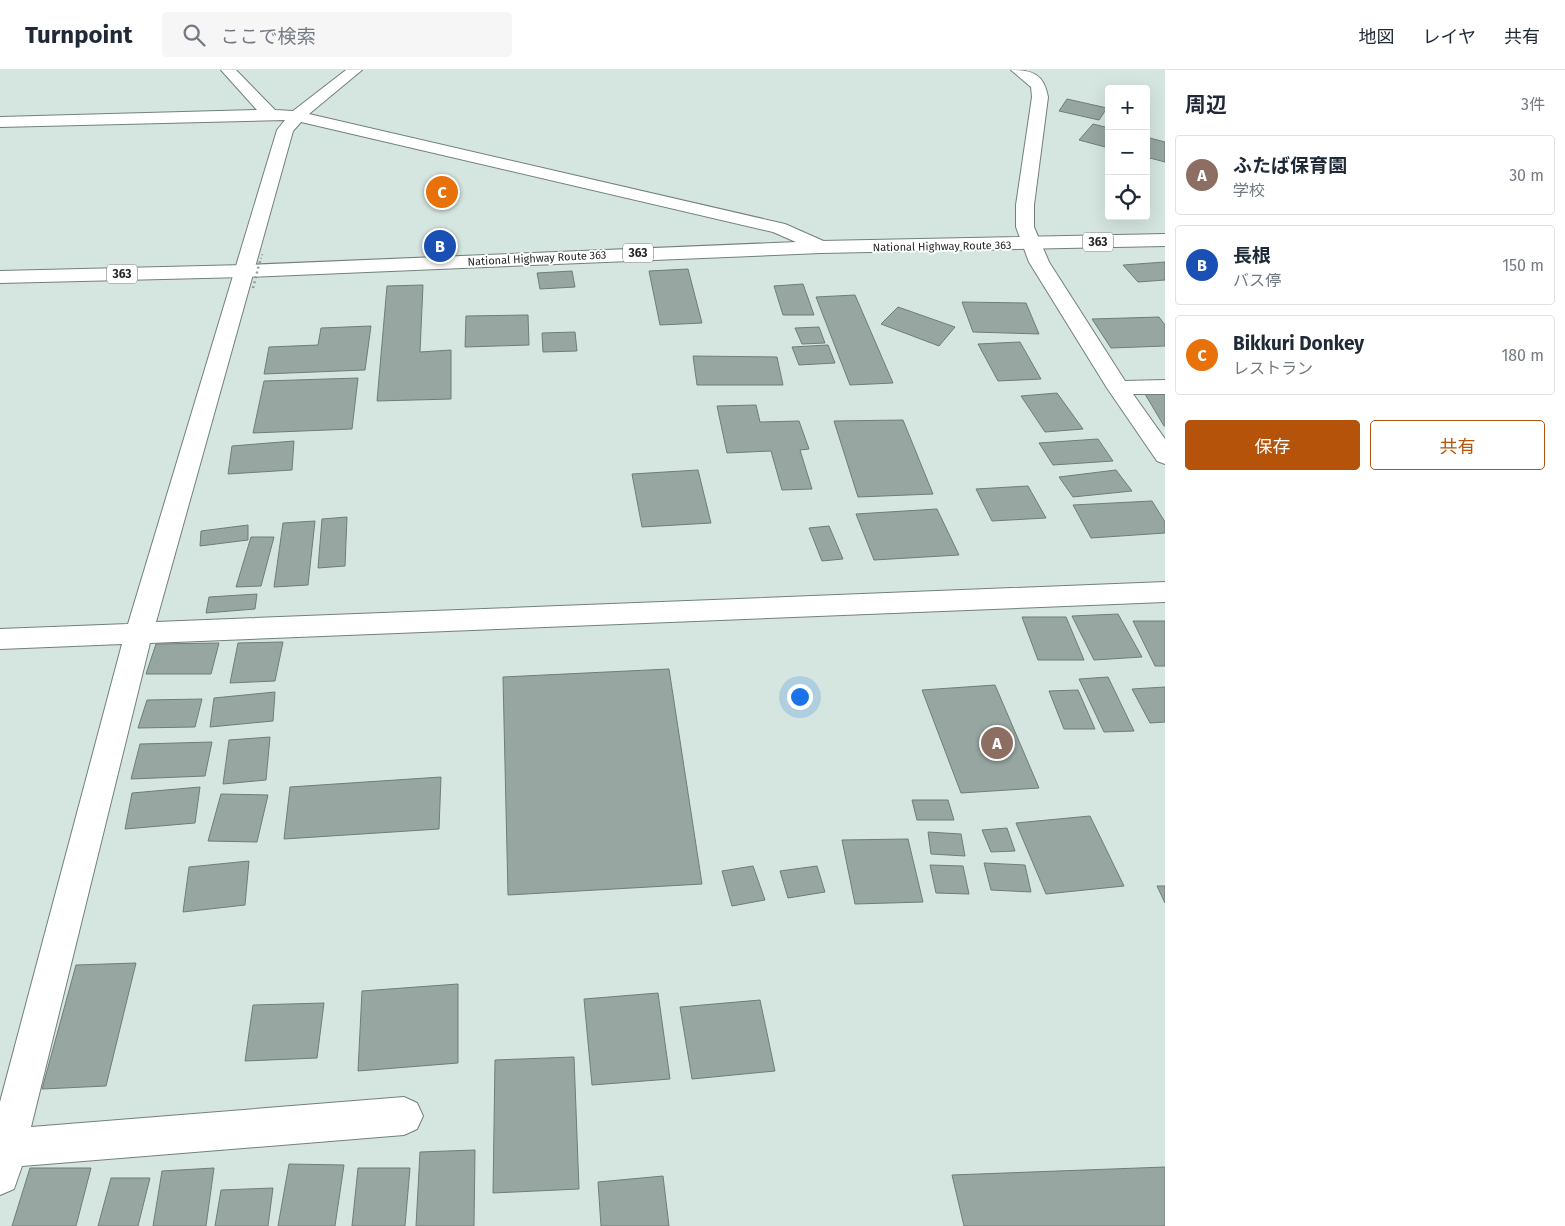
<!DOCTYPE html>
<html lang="ja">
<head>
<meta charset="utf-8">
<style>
  :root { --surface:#fff; --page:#f6f6f7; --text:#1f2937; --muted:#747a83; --line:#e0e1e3; --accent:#b45309 }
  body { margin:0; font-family:"Fira Sans","Noto Sans JP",sans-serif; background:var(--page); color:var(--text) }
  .controls { position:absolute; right:15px; top:15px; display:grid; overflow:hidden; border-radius:5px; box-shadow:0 5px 20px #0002 }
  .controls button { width:45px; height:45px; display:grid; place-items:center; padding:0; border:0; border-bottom:1px solid var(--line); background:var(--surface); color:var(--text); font:25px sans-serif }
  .you { position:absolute; left:799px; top:626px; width:18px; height:18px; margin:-12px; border:4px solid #fff; border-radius:50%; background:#1a73e8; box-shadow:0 0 0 8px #1a73e833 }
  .badge { display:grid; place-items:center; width:32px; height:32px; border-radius:50%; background:var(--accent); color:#fff; font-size:16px; font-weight:700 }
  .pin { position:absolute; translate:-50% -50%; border:2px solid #fff; box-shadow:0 1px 5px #0006 }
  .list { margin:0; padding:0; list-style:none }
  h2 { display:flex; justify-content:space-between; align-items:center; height:65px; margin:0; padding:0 20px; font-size:21px }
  h2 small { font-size:16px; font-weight:400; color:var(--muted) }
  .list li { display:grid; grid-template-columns:32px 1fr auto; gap:15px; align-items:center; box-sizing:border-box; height:80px; margin:0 10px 10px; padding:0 10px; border:1px solid var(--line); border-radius:5px }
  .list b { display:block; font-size:19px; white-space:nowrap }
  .list p { margin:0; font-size:16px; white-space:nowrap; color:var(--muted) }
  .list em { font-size:16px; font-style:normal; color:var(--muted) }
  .actions { display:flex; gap:10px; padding:15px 20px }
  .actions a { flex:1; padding:11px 0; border:1px solid var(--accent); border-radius:5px; text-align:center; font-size:18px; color:var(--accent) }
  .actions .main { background:var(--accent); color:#fff }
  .icon { flex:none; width:28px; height:28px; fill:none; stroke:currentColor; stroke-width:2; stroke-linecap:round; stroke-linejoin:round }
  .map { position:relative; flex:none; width:1165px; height:1156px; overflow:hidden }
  header { display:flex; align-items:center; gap:30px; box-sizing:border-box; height:70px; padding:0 25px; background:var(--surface); border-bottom:1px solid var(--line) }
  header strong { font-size:24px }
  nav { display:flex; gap:28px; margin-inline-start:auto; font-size:18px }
  .search { width:350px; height:45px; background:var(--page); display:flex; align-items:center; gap:12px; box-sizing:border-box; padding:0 18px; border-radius:5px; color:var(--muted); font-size:19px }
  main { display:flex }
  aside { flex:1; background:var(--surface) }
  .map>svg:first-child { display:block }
  .building { fill:#97a6a1; stroke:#6f7d78 }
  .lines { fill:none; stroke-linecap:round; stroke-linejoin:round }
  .street-casing { stroke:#72807b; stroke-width:2 }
  .highway-casing { stroke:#72807b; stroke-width:2 }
  .street { fill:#fff; fill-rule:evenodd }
  .highway { fill:#fff; fill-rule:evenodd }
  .path-bridge-far1 { stroke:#939f9a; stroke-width:2; stroke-dasharray:1 2.5; stroke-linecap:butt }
  .path-bridge { stroke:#939f9a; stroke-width:2.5; stroke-dasharray:2 3; stroke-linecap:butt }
  .labels { text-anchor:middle; stroke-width:4; stroke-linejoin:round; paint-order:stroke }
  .far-street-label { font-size:11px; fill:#242927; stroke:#fff }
  .shield { fill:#fff; stroke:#666968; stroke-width:1 }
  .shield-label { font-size:12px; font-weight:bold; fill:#242927 }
</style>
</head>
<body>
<header>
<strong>Turnpoint</strong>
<div class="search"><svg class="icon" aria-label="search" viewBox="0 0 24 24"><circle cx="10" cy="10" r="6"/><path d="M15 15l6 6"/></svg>ここで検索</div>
<nav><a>地図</a><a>レイヤ</a><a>共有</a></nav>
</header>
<main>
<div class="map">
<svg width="1165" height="1156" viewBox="0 0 1165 1156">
  <rect width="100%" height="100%" fill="#d5e5df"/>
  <!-- building -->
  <g class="building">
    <polygon points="1067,29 1107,38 1099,50 1059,41"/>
    <polygon points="1093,54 1109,58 1109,78 1079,70"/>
    <polygon points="1146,67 1165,72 1165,92 1146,87"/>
    <polygon points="1165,192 1165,210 1138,212 1123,195"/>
    <polygon points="688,199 702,253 660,255 649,201"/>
    <polygon points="572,201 575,217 540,219 537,203"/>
    <polygon points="803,214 814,245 783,245 774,216"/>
    <polygon points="423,215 420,282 451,280 451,329 377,331 387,216"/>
    <polygon points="855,225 893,313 850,315 816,227"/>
    <polygon points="962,232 1026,233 1039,264 973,262"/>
    <polygon points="898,237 955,257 939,276 881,254"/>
    <polygon points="528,245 529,275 465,277 466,246"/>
    <polygon points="1159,247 1165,255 1165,276 1111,278 1092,249"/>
    <polygon points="371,256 365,300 264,304 269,277 318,275 321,258"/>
    <polygon points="819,257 825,273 802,274 795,258"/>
    <polygon points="575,262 577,281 543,282 542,263"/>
    <polygon points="1020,272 1041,309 998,311 978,274"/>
    <polygon points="828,275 835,293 799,295 792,277"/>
    <polygon points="693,286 777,287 783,315 697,315"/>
    <polygon points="358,308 352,359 253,363 264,311"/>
    <polygon points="1057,323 1083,359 1045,362 1021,326"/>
    <polygon points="1145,324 1165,324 1165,356 1164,356"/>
    <polygon points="756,335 760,352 799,351 809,379 800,380 812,419 782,420 771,381 727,383 717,336"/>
    <polygon points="903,350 933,424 858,427 834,351"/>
    <polygon points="1098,369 1113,391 1053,395 1039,373"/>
    <polygon points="294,371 292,400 228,404 232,376"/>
    <polygon points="698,400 711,453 642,457 632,404"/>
    <polygon points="1116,400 1132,421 1073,427 1059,407"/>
    <polygon points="1028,416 1046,448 992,451 976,419"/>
    <polygon points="1152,431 1165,452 1165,463 1091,468 1073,435"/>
    <polygon points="937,439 959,485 874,490 856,444"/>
    <polygon points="347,447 345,496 318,498 322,449"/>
    <polygon points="315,451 308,515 274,517 283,453"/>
    <polygon points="248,455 248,470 200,476 201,461"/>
    <polygon points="829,456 843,489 822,491 809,458"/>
    <polygon points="251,467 274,467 261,516 236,517"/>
    <polygon points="257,524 255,539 206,543 209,527"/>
    <polygon points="1118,544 1142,587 1094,590 1072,546"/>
    <polygon points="1022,547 1066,547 1084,590 1038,590"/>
    <polygon points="1133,551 1165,551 1165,596 1155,596"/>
    <polygon points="283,572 275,611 230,613 238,573"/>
    <polygon points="219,573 211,604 146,604 156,574"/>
    <polygon points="669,599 702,814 508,825 503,607"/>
    <polygon points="1108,607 1134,661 1104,662 1079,609"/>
    <polygon points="995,615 1039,718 961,723 922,620"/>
    <polygon points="1165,617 1165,652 1150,653 1132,619"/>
    <polygon points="1078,620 1095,659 1064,659 1049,621"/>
    <polygon points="275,622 273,651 210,657 214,628"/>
    <polygon points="202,629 195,657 138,658 147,630"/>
    <polygon points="270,667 266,710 223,714 229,670"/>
    <polygon points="212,672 205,706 131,709 140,674"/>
    <polygon points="441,707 439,759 284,769 290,717"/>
    <polygon points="200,717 195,753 125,759 132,723"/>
    <polygon points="221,724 268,725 257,772 208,771"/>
    <polygon points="912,730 948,730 954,750 917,750"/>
    <polygon points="1090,746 1124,816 1046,824 1016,753"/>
    <polygon points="1007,758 1015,781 991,782 982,760"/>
    <polygon points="928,762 961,764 965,786 931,784"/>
    <polygon points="908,769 923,832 855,834 842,770"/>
    <polygon points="249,791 245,835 183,842 189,797"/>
    <polygon points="984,793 1025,795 1031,822 991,820"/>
    <polygon points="930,795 963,796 969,824 936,823"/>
    <polygon points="753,796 765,830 732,836 722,801"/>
    <polygon points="817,796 825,822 788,828 780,801"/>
    <polygon points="1157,816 1165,816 1165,833"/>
    <polygon points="136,893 106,1016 42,1019 76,895"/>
    <polygon points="458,914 458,993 358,1001 362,921"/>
    <polygon points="658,923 670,1009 592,1015 584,929"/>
    <polygon points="760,930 775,1001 692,1009 680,937"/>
    <polygon points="324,933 317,988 245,991 253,935"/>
    <polygon points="574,987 579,1119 493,1123 495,990"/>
    <polygon points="475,1080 474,1156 416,1156 420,1082"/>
    <polygon points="289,1094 344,1095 335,1156 278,1156"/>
    <polygon points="1165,1097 1165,1156 964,1156 952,1105"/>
    <polygon points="30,1098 91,1098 76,1156 12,1156"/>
    <polygon points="214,1098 206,1156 153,1156 162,1101"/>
    <polygon points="358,1098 410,1098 405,1156 352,1156"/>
    <polygon points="663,1106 669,1156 601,1156 598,1112"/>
    <polygon points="111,1108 150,1108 138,1156 98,1156"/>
    <polygon points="273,1118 268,1156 215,1156 221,1120"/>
  </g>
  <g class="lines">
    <defs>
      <g id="street">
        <polygon points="221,0 236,0 275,40 293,41 346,0 362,0 309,44 785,154 828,173 830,177 828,181 821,183 773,162 301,52 293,61 156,552 1165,512 1165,532 150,573 31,1057 404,1027 417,1033 423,1046 417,1059 404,1065 22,1096 14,1119 0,1125 0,1032 122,574 0,579 0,559 128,554 277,60 285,50 0,57 0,47 257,40"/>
        <path d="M1011,0C1032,0 1044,4 1048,27L1034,135V157L1049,192L1125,311L1165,310V324H1133L1165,369V394L1157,391L1107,318L1029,192L1016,157V135L1032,27L1031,17Z"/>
      </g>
      <polygon id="highway" points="1165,164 1165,176 821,183 245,207 0,213 0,201 245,195 821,171"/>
    </defs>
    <!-- street casing -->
    <use href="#street" class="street-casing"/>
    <!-- highway casing -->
    <use href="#highway" class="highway-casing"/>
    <!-- street -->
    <use href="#street" class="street"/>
    <!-- highway -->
    <use href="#highway" class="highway"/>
    <!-- path-bridge-far1 -->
    <polyline class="path-bridge-far1" points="260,192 263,182"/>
    <!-- path-bridge -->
    <polyline class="path-bridge" points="253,218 260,191"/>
  </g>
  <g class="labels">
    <!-- far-street labels -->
    <g class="far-street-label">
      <text transform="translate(942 176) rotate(-1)" y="4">National Highway Route 363</text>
      <text transform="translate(537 188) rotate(-3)" y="4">National Highway Route 363</text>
    </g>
    <!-- shield labels -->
    <g class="shield">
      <rect x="1083" y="162.5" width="30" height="19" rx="4"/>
      <rect x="623" y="173.5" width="30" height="19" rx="4"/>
      <rect x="107" y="194.5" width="30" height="19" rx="4"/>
    </g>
    <g class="shield-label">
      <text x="1098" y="176">363</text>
      <text x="638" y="187">363</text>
      <text x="122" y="208">363</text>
    </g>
  </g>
</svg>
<div class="controls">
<button>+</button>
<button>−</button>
<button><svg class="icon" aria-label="locate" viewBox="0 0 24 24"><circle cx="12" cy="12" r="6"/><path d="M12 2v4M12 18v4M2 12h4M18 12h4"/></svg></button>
</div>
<div class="you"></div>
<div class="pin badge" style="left:997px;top:673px;background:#8d6e63">A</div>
<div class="pin badge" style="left:440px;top:176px;background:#1a4fb4">B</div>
<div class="pin badge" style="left:442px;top:122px;background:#e8710a">C</div>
</div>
<aside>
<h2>周辺<small>3件</small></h2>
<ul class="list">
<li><span class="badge" style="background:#8d6e63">A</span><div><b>ふたば保育園</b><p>学校</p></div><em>30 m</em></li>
<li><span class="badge" style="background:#1a4fb4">B</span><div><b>長根</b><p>バス停</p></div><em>150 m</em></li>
<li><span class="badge" style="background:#e8710a">C</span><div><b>Bikkuri Donkey</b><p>レストラン</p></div><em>180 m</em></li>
</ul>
<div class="actions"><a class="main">保存</a><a>共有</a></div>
</aside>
</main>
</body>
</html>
